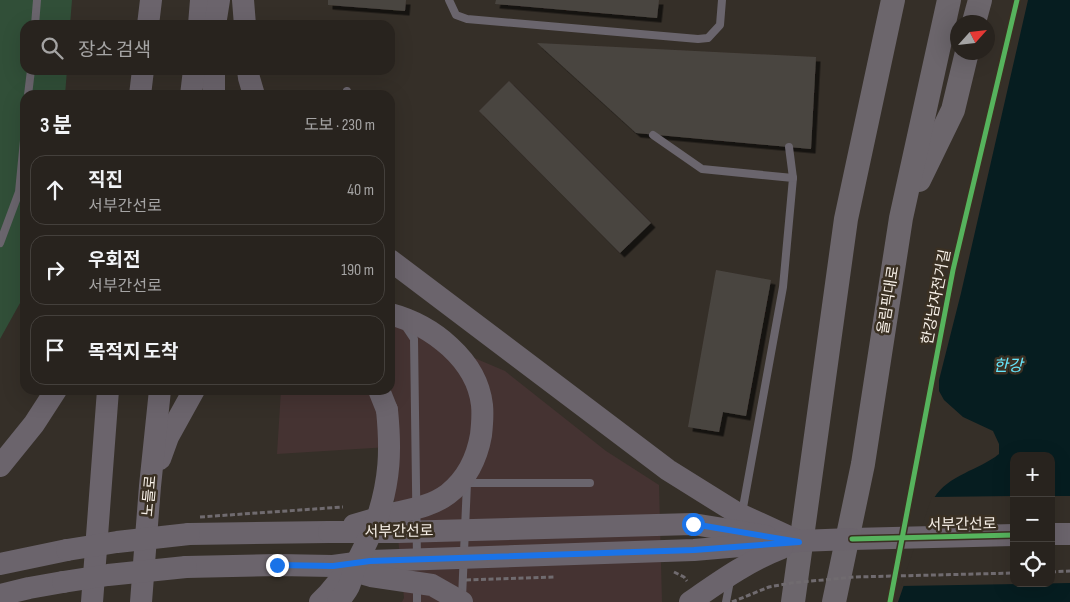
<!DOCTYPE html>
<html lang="ko">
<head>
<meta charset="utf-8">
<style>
  :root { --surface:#28231e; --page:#342f2b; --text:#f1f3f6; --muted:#a5a4a4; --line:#44403c }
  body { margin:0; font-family:"Sofia Sans Condensed","Noto Sans KR",sans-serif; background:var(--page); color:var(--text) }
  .controls { position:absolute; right:15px; bottom:15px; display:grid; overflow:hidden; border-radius:10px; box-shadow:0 5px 20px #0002 }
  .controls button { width:45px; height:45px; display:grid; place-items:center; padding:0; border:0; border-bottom:1px solid var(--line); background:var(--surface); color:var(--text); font:25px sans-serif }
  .compass { position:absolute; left:950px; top:15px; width:45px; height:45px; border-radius:50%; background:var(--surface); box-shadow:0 5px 20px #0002; rotate:63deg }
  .stop { position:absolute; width:15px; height:15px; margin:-11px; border:4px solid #1a73e8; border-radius:50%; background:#fff }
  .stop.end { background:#1a73e8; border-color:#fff; box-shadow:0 1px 5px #0008 }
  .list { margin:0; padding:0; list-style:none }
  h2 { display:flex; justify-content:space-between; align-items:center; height:65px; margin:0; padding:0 20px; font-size:21px }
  h2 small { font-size:16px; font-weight:400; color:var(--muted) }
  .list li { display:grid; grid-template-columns:32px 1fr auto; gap:15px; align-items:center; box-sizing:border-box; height:70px; margin:0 10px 10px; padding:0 10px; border:1px solid var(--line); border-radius:15px }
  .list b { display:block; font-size:19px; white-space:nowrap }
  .list p { margin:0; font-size:16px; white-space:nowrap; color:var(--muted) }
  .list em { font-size:16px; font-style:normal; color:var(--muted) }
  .icon { flex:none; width:28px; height:28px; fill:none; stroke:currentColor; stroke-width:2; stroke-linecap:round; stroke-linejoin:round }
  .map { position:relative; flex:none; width:1070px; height:602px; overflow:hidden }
  .search { position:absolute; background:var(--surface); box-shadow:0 5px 20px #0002; left:20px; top:20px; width:375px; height:55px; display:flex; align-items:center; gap:12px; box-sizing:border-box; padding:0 18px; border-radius:15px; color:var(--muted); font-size:19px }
  .panel { position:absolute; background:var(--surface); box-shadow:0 5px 20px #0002; left:20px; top:90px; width:375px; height:305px; border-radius:15px }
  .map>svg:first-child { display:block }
  .industrial { fill:#453332 }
  .green { fill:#314f38 }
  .water { fill:#061d20; fill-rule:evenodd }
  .pier { fill:#352f28 }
  .building { fill:#4a4540; filter:url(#shadow) }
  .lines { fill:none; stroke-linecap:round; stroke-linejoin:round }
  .path { stroke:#706b6f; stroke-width:3; stroke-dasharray:5 2.5; stroke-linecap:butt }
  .service { stroke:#6a656d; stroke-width:8 }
  .primary { stroke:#6b646c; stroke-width:22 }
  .trunk { stroke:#6c666c; stroke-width:24 }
  .path-bridge { stroke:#706b6f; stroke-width:3; stroke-dasharray:5 2.5; stroke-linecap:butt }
  .primary-bridge { stroke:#6b646c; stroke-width:22 }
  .cycleway-casing { stroke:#3a3023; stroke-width:8 }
  .cycleway { stroke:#56b35d; stroke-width:5 }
  .route { stroke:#1a73e8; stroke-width:6 }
  .labels { text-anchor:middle; stroke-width:5; stroke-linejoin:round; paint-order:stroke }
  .street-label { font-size:15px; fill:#f7f0e8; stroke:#3a3023 }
  .water-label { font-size:16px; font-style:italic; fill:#67e6fc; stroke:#3a3023 }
</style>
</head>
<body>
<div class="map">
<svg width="1070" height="602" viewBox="0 0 1070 602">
  <defs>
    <filter id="shadow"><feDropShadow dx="4.5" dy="4.5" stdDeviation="0" flood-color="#0009"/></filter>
  </defs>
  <rect width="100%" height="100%" fill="#352f28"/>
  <!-- industrial -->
  <polygon class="industrial" points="390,322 505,371 606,451 659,485 662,602 402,602 404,598 389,447 277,454 281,390 390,390"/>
  <!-- green -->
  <polygon class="green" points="0,0 72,0 70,25 25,25 25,70 67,70 65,95 25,95 25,294 0,339"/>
  <!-- water -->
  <path class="water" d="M1028,0H1070V602H898L934,498C948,475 979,470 999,454V444L993,431L963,417L944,400L939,391V380L961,293ZM1014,456H1051V583H1014Z"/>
  <!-- pier -->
  <polygon class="pier" points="1014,496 1014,583 1051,583 1051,496 1070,496 1070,583 901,586 932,497"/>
  <!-- building -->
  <g class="building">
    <polygon points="328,0 406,0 405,11 328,5"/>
    <polygon points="496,0 659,0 657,18 495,4"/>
    <polygon points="537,43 816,57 811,149 636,133"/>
    <polygon points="509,81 651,223 620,253 479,111"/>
    <polygon points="716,270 771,280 746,416 723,412 719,432 688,427"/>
  </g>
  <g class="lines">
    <!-- path -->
    <polyline class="path" points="1051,572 1070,571"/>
    <!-- service -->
    <g class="service">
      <polyline points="449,0 456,15 467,19 698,39 708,38 720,25 722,0"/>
      <polyline points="35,25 37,0"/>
      <polyline points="347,91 348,95"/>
      <polyline points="28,95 31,70"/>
      <polyline points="653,135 702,169 793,178 783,287 742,513"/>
      <polyline points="789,147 793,178"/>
      <polyline points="0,243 19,192 25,130"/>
      <polyline points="406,327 414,339 417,558"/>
      <polyline points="417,584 417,602"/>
      <polyline points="462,598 467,483 590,483"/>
      <polyline points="726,602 730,581"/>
    </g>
    <!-- primary -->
    <g class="primary">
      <polyline points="243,0 245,25"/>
      <polyline points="148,25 151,0"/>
      <polyline points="199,25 201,0"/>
      <polyline points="215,25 219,0"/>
      <polyline points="214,70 214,95"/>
      <polyline points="248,70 249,78 254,95"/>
      <polyline points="140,95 143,70"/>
      <polyline points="191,95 194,70"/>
      <polyline points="379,390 387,410"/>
      <polyline points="160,459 168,437 194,390"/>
      <polyline points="0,466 34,424 56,390"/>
      <polyline points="189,534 329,532"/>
      <polyline points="1051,534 1070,534"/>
      <polyline points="852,539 1014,535"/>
      <polyline points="0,564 67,550"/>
      <polyline points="186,567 277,565 333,566"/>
      <polyline points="0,595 29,588 63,582"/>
      <polyline points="92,602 108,390"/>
      <polyline points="141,602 150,486 160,390"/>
    </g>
    <!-- trunk -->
    <g class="trunk">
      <polyline points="974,22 980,0"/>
      <polyline points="919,180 953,110 967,52"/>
      <polyline points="793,602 846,219 893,0"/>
      <polyline points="834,602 863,464 901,218 949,0"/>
    </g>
    <!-- path-bridge -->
    <g class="path-bridge">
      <polyline points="200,517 343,507"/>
      <polyline points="674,572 684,577 687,581"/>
      <polyline points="466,580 555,577"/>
      <polyline points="732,602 769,587 791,583 854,577 1014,573"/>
    </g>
    <!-- primary-bridge -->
    <g class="primary-bridge">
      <polyline points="390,260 668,470 737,513 798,541"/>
      <path d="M354,525C368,521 381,517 395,513C413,509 432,506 448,494C466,480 477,458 481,435C482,426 483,415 482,405C477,360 432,325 390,314"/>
      <polyline points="329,532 398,532 693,524 766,536"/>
      <polyline points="67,550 117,542 189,534"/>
      <polyline points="333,566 370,561 694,550 799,541 852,539"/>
      <polyline points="346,569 371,576 432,585 462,602"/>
      <polyline points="63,582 108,575 186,567"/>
      <polyline points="320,602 328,594 343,576"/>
      <path d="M338,602C342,597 346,592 349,586C352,579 353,571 356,564C363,549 371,535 377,519C390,480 391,450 387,410"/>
      <path d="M690,602C719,582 748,561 782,548"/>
    </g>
    <defs>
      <g id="cycleway">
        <polyline points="852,539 1014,535"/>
        <polyline points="890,602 953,270 1017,0"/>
      </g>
    </defs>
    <!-- cycleway casing -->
    <use href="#cycleway" class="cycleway-casing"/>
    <!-- cycleway -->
    <use href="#cycleway" class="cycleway"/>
  </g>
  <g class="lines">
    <!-- route -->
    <polyline class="route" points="277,565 333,566 370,561 694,550 799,542 693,524"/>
  </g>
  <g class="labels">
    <!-- street labels -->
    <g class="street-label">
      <text transform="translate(936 297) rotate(-79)" y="5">한강남자전거길</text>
      <text transform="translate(888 300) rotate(-81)" y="5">올림픽대로</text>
      <text transform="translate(149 496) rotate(-85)" y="5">노들로</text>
      <text transform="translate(962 524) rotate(-1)" y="5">서부간선로</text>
      <text transform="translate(399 531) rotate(-1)" y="5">서부간선로</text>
    </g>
    <!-- water labels -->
    <g class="water-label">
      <text x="1008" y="371">한강</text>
    </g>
  </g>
</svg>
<div class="controls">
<button>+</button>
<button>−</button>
<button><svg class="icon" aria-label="locate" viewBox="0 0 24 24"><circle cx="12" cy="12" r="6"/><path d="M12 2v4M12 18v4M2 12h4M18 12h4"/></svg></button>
</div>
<svg class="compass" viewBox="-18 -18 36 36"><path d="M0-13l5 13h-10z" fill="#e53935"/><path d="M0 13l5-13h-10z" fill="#a5a4a4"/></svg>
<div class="stop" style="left:693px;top:524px"></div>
<div class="stop end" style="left:277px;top:565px"></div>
<div class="search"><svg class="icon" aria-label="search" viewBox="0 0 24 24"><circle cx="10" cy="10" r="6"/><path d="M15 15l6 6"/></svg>장소 검색</div>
<section class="panel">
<h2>3 분<small>도보 · 230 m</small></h2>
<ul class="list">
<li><svg class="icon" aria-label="ahead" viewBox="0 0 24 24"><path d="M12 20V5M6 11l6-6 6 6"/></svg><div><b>직진</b><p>서부간선로</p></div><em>40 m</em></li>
<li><svg class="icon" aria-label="right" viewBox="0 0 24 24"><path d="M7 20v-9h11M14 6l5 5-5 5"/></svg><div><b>우회전</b><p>서부간선로</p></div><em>190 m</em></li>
<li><svg class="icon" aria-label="arrive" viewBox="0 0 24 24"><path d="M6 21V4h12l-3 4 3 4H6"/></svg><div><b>목적지 도착</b></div></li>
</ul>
</section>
</div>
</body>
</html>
